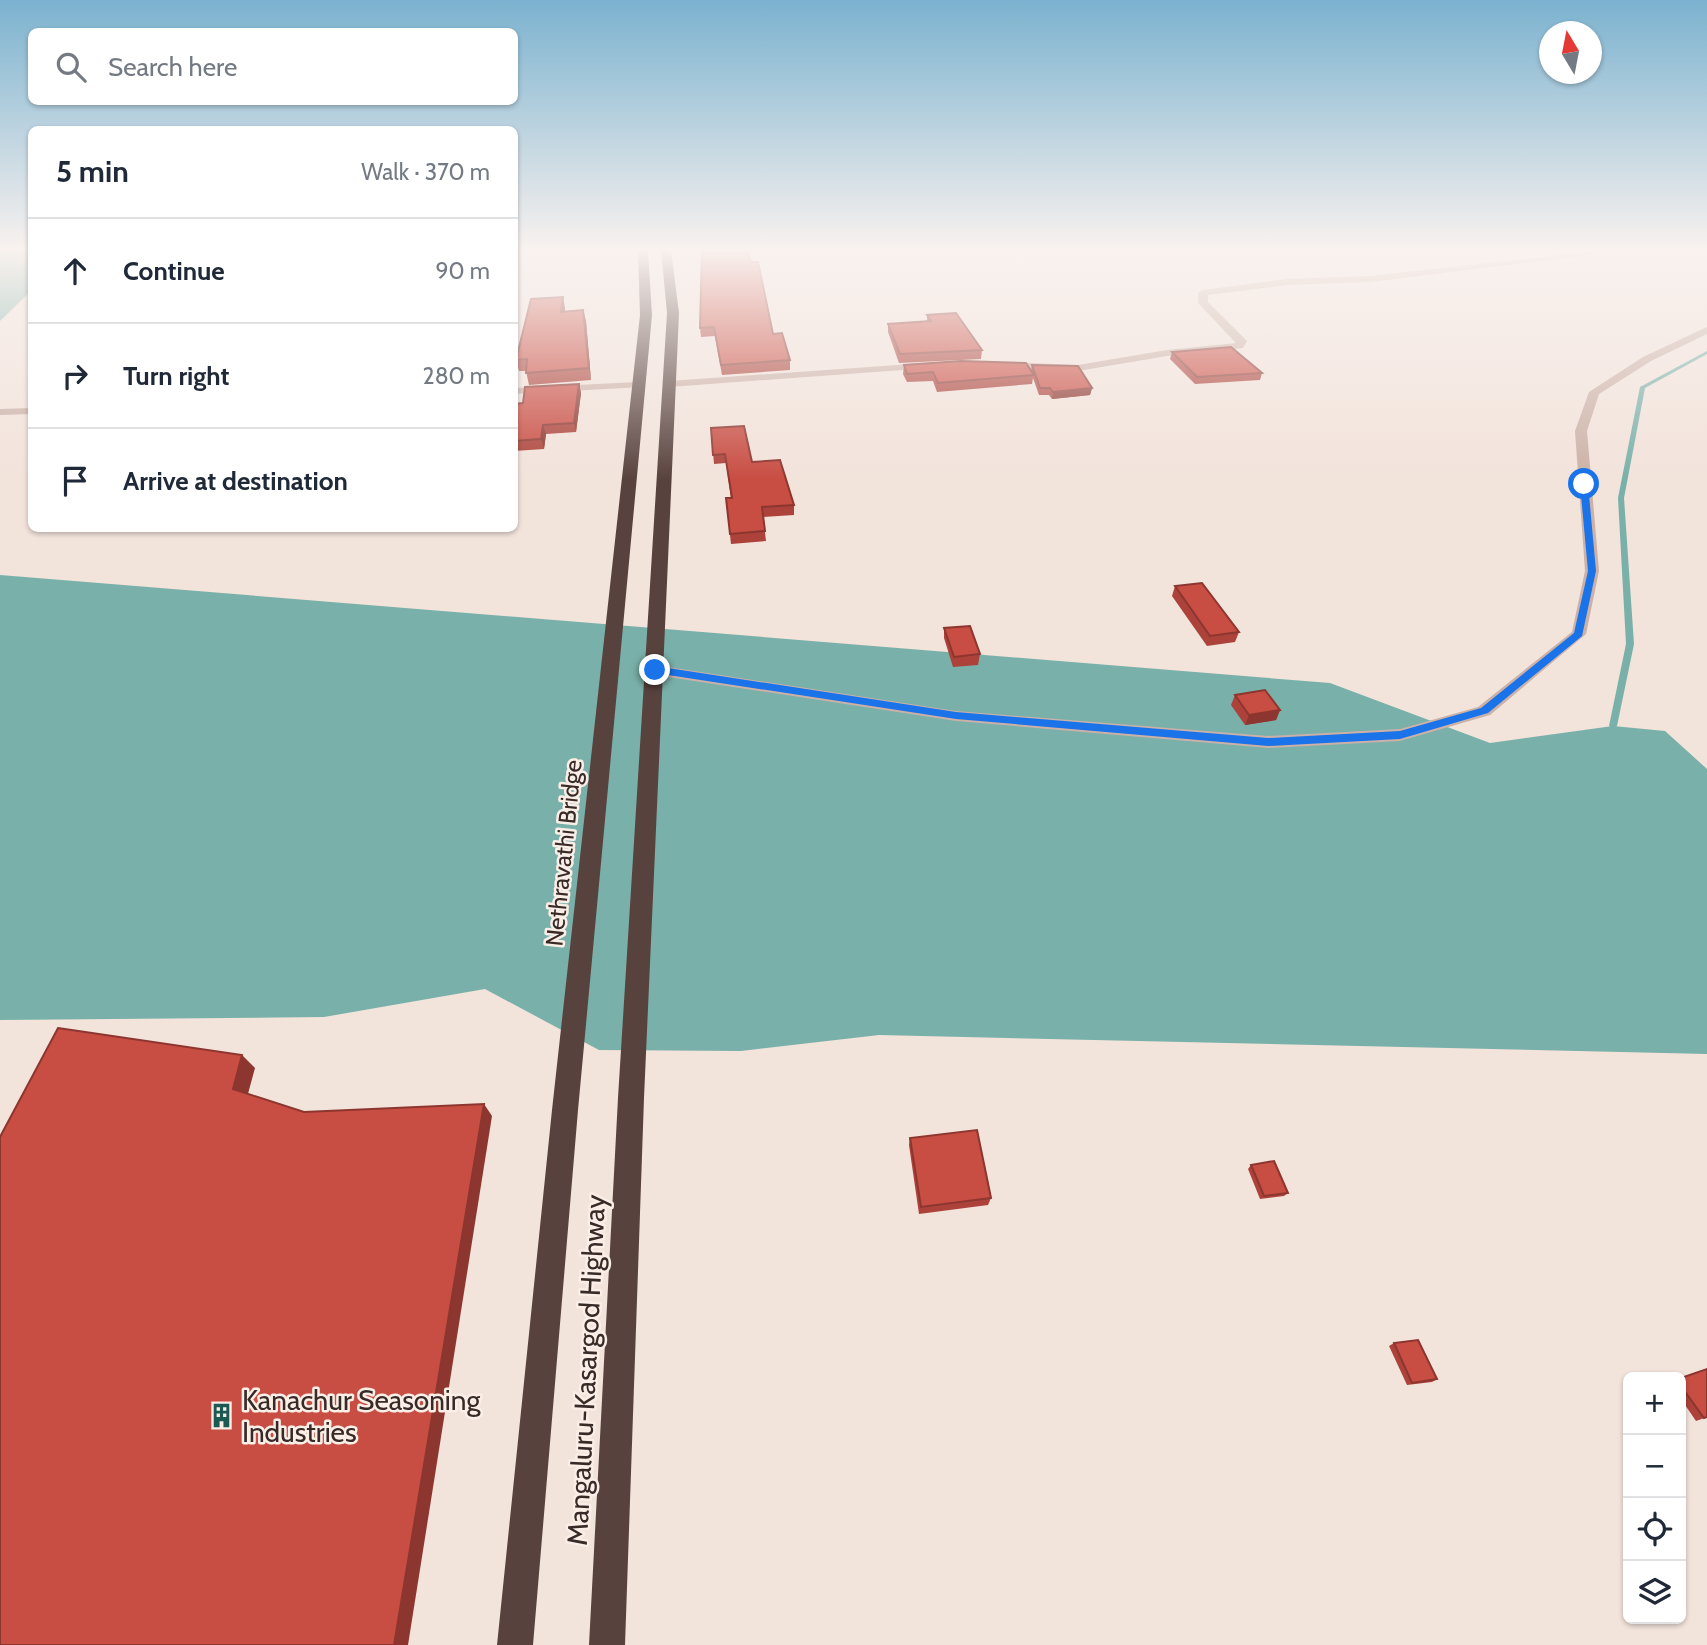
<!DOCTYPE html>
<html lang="en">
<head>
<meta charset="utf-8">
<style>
  :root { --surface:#fff; --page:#f6f6f7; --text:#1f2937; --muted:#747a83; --line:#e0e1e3 }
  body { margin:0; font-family:Cabin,sans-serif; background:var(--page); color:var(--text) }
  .controls { position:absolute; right:21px; bottom:21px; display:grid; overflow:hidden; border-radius:10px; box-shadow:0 2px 5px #0004 }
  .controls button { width:63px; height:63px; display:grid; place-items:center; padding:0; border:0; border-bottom:2px solid var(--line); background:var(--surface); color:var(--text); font:35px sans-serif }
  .compass { position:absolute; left:1539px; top:21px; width:63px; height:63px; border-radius:50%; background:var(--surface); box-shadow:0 2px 5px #0004; rotate:350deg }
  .stop { position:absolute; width:21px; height:21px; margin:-16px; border:5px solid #1a73e8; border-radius:50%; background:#fff }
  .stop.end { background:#1a73e8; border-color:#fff; box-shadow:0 2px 7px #0008 }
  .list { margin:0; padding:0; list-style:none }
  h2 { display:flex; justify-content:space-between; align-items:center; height:91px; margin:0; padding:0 28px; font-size:30px }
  h2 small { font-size:23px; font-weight:400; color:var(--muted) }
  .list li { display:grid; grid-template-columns:46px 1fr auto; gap:21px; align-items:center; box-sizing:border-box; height:105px; padding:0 28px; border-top:2px solid var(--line) }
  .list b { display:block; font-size:26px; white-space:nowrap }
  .list em { font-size:23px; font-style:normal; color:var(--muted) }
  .icon { flex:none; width:38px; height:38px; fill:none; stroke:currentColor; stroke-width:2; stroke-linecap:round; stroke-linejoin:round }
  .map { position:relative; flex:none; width:1707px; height:1645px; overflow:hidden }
  .search { position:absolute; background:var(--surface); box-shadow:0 2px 5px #0004; left:28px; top:28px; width:490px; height:77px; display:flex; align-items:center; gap:18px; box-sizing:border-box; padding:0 24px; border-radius:10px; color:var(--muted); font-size:26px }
  .panel { position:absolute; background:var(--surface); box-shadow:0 2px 5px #0004; left:28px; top:126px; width:490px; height:406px; border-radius:10px }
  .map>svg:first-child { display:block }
  .water { fill:#79b0a9 }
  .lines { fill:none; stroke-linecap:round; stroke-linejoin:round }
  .stream { fill:#79b0a9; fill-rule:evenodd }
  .street { fill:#cbb1a7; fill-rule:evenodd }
  .highway { fill:#58423e; fill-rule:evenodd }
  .wall { fill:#ac423a }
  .shaded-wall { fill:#8c362f }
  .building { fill:#c84d43; stroke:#8c362f; stroke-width:2 }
  .route { fill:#1a73e8 }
  .labels { text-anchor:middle; stroke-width:5; stroke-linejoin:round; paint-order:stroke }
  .street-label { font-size:24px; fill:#372a27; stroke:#faeee7 }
  .near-street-label { font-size:28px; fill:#372a27; stroke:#faeee7 }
  .near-poi-label { font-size:28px; fill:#372a27; stroke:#faeee7; text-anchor:start }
</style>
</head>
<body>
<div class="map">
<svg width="1707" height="1645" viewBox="0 0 1707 1645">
  <rect width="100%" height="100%" fill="#f2e3db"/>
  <!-- water -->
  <g class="water">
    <polygon points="0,250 31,250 32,290 0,321"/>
    <polygon points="0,575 1330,683 1490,743 1613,726 1665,731 1707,769 1707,1054 879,1035 741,1051 599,1050 485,989 324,1017 0,1020"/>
  </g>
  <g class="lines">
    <!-- stream -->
    <polygon class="stream" points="1707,351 1707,354 1645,388 1624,498 1634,644 1617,726 1613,729 1609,726 1626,644 1618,498 1640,387"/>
    <!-- street -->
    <g class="street">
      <polygon points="1604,250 1631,250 1370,282 1287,285 1208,295 1208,302 1247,341 1243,348 1167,356 1078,371 1007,368 1002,365 1007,362 1078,365 1167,350 1236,343 1198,303 1198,293 1203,290 1287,279 1370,276"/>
      <polygon points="1707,327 1707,334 1651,361 1599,394 1587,431 1599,571 1586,634 1490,715 1400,741 1268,748 956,721 655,675 647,670 655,665 956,711 1268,736 1400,729 1478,707 1572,632 1585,571 1575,431 1589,392 1643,357"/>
      <polygon points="926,363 931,366 930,368 669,387 664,384 669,381"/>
      <polygon points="638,382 642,383 642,387 514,394 514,388"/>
      <polygon points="32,408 32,414 0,415 0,409"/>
    </g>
    <!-- highway -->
    <g class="highway">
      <polygon points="638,250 648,250 652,315 578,1110 533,1645 497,1645 552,1110 640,315"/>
      <polygon points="661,250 671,250 679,313 644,1098 625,1645 589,1645 618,1098 667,313"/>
    </g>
  </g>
  <!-- wall -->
  <g class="wall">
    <polygon points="709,250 748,250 773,334 790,360 790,370 722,375 715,336 701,337 700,328"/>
    <polygon points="565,308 565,312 583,310 586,321 591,380 529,385 526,371 519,371 516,360"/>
    <polygon points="927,315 982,350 981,359 899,363 888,332 888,324 927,322"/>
    <polygon points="1172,352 1262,373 1260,380 1195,384 1170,359"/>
    <polygon points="904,365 1031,371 1032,365 1092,388 1090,395 1052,399 1049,395 1039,395 1033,378 1032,384 937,392 933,381 907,382 903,374"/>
    <polygon points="579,384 581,393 576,432 546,434 544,449 514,451 514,404 523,403"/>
    <polygon points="711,428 752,462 794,505 794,515 763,517 766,541 731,544 726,498 731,498 726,463 714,464"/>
    <polygon points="1175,586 1239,632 1235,642 1207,646 1172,596"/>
    <polygon points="944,628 980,654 978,665 953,667 944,638"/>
    <polygon points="1235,695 1280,710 1276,720 1245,725 1231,705"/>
    <polygon points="910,1138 991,1198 988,1205 919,1214 909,1145"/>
    <polygon points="1251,1165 1288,1193 1284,1196 1260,1199 1248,1169"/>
    <polygon points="1394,1343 1437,1379 1432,1382 1407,1385 1389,1346"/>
    <polygon points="1681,1378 1707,1417 1696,1421 1681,1399"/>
  </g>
  <!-- shaded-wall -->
  <g class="shaded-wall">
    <polygon points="563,297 565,308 563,323 561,312"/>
    <polygon points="583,310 586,321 591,380 589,368"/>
    <polygon points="579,384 581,393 576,432 574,423"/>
    <polygon points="1092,388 1090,395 1052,399 1053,392"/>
    <polygon points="543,425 546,434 544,449 541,439"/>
    <polygon points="1280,710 1276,720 1245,725 1249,715"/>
    <polygon points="242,1055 255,1068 246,1101 233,1089"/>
    <polygon points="484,1104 492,1116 408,1645 394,1645"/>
  </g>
  <!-- building -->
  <g class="building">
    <polygon points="710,250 748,250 751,262 758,262 773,334 782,333 790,360 721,365 714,327 700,328 702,251"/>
    <polygon points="563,297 561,312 583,310 589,368 526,373 527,359 516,360 531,299"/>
    <polygon points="956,313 982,350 900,354 888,324 931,321 927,315"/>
    <polygon points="1231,347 1262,373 1197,377 1172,352"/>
    <polygon points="961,361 1026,363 1034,375 938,383 933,372 907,374 904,365"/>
    <polygon points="1032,365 1078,366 1092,388 1053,392 1050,388 1040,388"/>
    <polygon points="579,384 574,423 543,425 541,439 514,441 514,404 523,403 525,387"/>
    <polygon points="744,426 752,462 780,460 794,505 762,507 765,531 730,534 726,498 732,498 725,454 713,455 711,428"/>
    <polygon points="1202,583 1239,632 1210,636 1175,586"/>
    <polygon points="970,626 980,654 954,657 944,628"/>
    <polygon points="1265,690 1280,710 1249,715 1235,695"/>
    <polygon points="58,1028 242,1055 233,1089 304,1112 484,1104 394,1645 0,1645 0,1137"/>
    <polygon points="977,1130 991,1198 921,1207 910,1138"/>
    <polygon points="1274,1161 1288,1193 1264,1196 1251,1165"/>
    <polygon points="1418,1340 1437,1379 1412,1383 1394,1343"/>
    <polygon points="1707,1369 1707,1417 1704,1418 1681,1386 1681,1378"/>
  </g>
  <!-- sky -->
  <linearGradient id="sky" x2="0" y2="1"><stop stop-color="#7bb2cf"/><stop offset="0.52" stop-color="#f9f2ef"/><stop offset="1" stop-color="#f9f2ef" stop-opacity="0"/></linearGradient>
  <rect width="1707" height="480" fill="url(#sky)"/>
  <!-- route -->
  <polygon class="route" points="1584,482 1588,484 1596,571 1582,636 1488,713 1400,739 1268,746 956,719 655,673 650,670 655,666 956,712 1268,738 1400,731 1481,708 1574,633 1588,571 1580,484"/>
  <!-- icons -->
  <defs>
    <symbol id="building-bare" viewBox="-9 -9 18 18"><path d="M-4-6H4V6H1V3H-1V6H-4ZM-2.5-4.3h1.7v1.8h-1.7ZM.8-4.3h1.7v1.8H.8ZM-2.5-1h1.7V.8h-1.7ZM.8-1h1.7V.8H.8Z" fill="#1c5953" stroke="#faeee7" stroke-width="2.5" paint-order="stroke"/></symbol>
  </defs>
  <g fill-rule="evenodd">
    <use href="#building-bare" x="204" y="1398" width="35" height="35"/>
  </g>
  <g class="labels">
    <!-- street labels -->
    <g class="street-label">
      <text transform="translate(564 853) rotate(-84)" y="8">Nethravathi Bridge</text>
    </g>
    <!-- near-street labels -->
    <g class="near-street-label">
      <text transform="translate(586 1370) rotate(-87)" y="10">Mangaluru-Kasargod Highway</text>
    </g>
    <!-- near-poi labels -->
    <g class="near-poi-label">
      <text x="242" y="1410">Kanachur Seasoning<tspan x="242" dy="32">Industries</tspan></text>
    </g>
  </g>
</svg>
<div class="controls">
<button>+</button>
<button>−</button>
<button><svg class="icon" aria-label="locate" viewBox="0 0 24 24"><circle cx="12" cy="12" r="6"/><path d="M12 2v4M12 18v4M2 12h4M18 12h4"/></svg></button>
<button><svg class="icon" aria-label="layers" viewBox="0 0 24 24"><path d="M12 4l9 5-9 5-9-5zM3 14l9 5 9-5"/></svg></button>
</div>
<svg class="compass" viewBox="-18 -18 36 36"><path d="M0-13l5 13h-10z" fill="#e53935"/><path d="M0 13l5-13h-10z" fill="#747a83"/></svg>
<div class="stop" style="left:1584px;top:484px"></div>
<div class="stop end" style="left:655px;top:670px"></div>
<div class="search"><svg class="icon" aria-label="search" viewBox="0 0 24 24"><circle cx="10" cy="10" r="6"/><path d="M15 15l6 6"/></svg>Search here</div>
<section class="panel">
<h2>5 min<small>Walk · 370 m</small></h2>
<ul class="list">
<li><svg class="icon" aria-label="ahead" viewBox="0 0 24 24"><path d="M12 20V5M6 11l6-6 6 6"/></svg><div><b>Continue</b></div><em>90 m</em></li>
<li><svg class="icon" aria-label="right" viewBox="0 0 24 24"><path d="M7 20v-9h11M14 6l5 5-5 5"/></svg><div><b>Turn right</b></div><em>280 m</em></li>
<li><svg class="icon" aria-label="arrive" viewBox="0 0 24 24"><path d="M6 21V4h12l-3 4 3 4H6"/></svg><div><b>Arrive at destination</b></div></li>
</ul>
</section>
</div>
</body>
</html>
